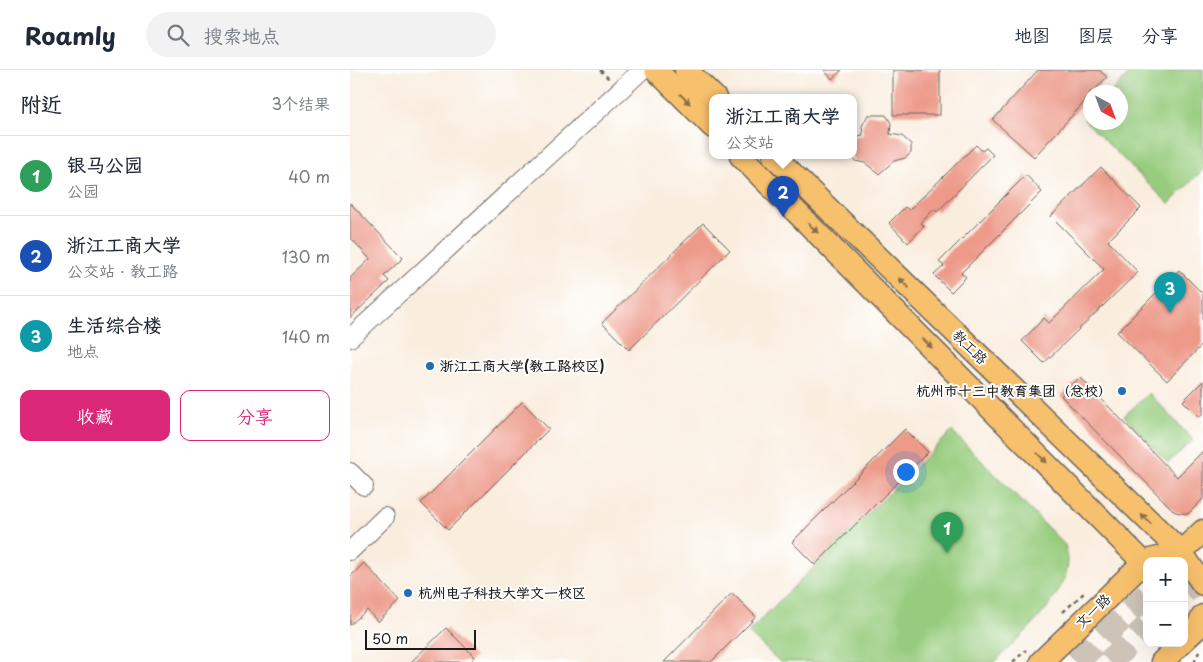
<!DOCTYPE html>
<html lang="zh">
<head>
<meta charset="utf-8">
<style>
  :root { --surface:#fff; --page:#f2f2f3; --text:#1f2937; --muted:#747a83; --line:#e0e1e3; --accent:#db2777 }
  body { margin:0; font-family:"Playpen Sans","LXGW WenKai TC",sans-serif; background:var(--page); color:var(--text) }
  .controls { position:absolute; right:15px; bottom:15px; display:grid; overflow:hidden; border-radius:10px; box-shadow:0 5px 20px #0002 }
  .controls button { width:45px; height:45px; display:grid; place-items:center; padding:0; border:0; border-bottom:1px solid var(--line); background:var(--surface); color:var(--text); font:25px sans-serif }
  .compass { position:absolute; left:733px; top:15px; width:45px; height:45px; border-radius:50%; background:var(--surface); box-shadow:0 5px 20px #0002; rotate:139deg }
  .scale { position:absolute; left:15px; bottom:12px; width:111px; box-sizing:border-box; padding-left:5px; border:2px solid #1c1c1c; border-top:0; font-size:14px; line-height:18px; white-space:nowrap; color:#1c1c1c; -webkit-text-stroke:4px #fff; paint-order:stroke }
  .you { position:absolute; left:555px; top:401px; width:18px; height:18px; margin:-12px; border:4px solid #fff; border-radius:50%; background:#1a73e8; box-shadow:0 0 0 8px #1a73e833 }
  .badge { display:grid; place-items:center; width:32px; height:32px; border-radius:50%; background:var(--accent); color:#fff; font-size:16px; font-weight:700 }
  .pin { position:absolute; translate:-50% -41px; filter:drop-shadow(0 1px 2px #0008) }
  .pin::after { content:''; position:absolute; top:26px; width:18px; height:15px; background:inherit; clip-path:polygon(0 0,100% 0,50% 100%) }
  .popup { position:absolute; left:359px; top:24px; width:148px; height:65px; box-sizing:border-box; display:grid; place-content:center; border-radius:10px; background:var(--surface); filter:drop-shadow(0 1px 4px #0005); font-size:16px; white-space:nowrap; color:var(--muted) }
  .popup b { font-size:19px; color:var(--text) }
  .popup::after { content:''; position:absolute; left:50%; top:100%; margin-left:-10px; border:10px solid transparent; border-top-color:var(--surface) }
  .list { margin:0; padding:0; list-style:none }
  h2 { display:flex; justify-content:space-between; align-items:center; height:65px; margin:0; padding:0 20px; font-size:21px }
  h2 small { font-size:16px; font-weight:400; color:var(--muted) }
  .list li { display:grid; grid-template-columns:32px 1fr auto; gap:15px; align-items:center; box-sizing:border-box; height:80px; padding:0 20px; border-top:1px solid var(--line) }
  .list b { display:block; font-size:19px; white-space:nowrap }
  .list p { margin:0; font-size:16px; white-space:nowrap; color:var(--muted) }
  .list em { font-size:16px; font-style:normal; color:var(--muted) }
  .actions { display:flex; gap:10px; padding:15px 20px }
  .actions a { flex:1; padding:11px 0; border:1px solid var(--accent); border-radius:10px; text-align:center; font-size:18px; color:var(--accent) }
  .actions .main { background:var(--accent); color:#fff }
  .icon { flex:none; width:28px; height:28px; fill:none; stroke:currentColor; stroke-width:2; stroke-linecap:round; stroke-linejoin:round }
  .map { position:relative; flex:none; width:853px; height:592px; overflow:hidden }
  header { display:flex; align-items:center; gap:30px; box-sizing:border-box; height:70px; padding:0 25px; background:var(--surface); border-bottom:1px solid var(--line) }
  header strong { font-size:24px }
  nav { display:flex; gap:28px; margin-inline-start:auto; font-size:18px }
  .search { width:350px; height:45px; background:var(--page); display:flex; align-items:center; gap:12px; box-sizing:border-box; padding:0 18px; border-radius:28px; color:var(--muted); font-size:19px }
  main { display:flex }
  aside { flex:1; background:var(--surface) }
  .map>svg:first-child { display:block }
  .green { fill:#97cc7e; stroke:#5a744d }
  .building { fill:#ed9a89 }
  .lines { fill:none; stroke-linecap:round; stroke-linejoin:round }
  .highway-tunnel { stroke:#cdc3b7; stroke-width:25; stroke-dasharray:25 12; stroke-linecap:butt }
  .minor-casing { stroke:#696560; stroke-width:20 }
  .major-casing { stroke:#696560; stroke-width:25 }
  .path { stroke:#696560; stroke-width:2.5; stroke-dasharray:4 4; stroke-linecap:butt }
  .minor { stroke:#fff; stroke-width:18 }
  .major { stroke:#f7c06c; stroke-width:22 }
  .oneway { fill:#8a6e44 }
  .poi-dot { fill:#1f6fb2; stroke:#fff; stroke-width:2 }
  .labels { text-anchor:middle; stroke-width:4; stroke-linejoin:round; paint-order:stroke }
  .street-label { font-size:14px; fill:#1c1c1c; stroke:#fff }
  .poi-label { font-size:14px; font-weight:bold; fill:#1c1c1c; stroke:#fff; text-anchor:start }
</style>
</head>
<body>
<header>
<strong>Roamly</strong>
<div class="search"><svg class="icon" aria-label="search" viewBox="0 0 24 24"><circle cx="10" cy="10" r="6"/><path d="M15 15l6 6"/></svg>搜索地点</div>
<nav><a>地图</a><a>图层</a><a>分享</a></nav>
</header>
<main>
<aside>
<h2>附近<small>3个结果</small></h2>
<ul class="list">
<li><span class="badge" style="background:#2e9e5b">1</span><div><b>银马公园</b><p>公园</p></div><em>40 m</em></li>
<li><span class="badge" style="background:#1a4fb4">2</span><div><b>浙江工商大学</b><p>公交站 · 教工路</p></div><em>130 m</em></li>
<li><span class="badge" style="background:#0f9aa8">3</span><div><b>生活综合楼</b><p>地点</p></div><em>140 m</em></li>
</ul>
<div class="actions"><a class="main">收藏</a><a>分享</a></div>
</aside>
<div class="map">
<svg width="853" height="592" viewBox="0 0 853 592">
  <rect width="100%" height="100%" fill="#fff"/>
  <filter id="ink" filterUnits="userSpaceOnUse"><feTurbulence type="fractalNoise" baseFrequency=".02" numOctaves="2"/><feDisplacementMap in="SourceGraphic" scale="10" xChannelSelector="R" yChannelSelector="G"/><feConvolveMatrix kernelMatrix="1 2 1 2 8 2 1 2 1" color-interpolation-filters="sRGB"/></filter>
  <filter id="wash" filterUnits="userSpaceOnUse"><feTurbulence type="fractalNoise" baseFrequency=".0096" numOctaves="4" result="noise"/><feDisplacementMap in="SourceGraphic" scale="20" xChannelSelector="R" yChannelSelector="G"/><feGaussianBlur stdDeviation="1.12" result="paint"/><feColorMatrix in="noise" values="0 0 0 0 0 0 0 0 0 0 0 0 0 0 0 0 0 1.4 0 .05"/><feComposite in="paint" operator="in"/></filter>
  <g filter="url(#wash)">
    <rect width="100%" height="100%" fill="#f9edde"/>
    <!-- green -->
    <g class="green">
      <polygon points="783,0 853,0 853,100 819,134 734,50 740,43 740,52 770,52 770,22 761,22"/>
      <polygon points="799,323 843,370 818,393 774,346"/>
      <path d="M602,361L715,475C716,480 718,486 718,491C717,528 670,566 645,592H430L398,562Z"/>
    </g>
    <g id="blocks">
      <!-- building -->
      <g class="building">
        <polygon points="474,0 492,0 482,9"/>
        <rect x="543" y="0" width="47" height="45"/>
        <polygon points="688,0 749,0 757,7 743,22 740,22 740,26 684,87 643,50"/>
        <polygon points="518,45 536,45 541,53 540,64 552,66 561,74 561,83 555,88 544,91 529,104 515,93 505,91 502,86 503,67 513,65 512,56"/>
        <polygon points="626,75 632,81 636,78 643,85 587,142 584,139 571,153 574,156 558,173 539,153 555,137 559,140"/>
        <polygon points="751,97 791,138 758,171 788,202 694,293 672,271 694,248 699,253 754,199 701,146"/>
        <polygon points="676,105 692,122 611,203 616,207 601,222 584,205 594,196 589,192"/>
        <polygon points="0,133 53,188 34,206 39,211 0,248 0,208 20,189 0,167"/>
        <polygon points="353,153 380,180 279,280 252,253"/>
        <polygon points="829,200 853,224 853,274 817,311 767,262"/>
        <polygon points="730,307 827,407 853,381 853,429 838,444 825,442 711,326"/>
        <polygon points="853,311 853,343 849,347 833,331"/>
        <polygon points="172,332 199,359 98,460 71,433"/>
        <polygon points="555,359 578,382 465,495 442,472"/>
        <polygon points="14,493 50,531 28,552 17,540 0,555 0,507"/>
        <polygon points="382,523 406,547 361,592 314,592"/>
        <polygon points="96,558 125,587 120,592 61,592"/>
      </g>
    </g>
  </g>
  <g filter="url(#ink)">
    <use href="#blocks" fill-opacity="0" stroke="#696560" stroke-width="1"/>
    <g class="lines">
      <!-- highway-tunnel -->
      <g class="highway-tunnel">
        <polyline points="834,522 853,504"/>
        <polyline points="726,592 797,525"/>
        <polyline points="759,592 797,557"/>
      </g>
      <defs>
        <g id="minor">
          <polyline points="0,268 292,0"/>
          <polyline points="0,402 14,416"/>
          <polyline points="0,481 35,447"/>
        </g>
        <g id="major">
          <polyline points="306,0 363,57"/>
          <polyline points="336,0 365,28"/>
          <polyline points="391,86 797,496"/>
          <polyline points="424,86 831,482 853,514"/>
          <polyline points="797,491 831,482 853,461"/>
          <polyline points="834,570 847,558 853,546"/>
          <polyline points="691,592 794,492 797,491"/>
          <polyline points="812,592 831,573"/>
        </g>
      </defs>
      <!-- minor casing -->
      <use href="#minor" class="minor-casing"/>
      <!-- major casing -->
      <use href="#major" class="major-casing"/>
      <!-- path -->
      <g class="path">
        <polyline points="250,0 260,10"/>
        <polyline points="713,542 735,522"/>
        <polyline points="663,592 676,580"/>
        <polyline points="844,592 849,582"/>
      </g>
      <!-- minor -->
      <use href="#minor" class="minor"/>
      <!-- major -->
      <use href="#major" class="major"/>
    </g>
    <!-- one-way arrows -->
    <defs><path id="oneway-solid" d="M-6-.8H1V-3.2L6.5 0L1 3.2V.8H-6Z" transform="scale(1.25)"/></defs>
    <g class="oneway">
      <use href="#oneway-solid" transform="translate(335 29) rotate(45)"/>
      <use href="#oneway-solid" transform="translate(463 158) rotate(45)"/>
      <use href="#oneway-solid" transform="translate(554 213) rotate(-136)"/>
      <use href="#oneway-solid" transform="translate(577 273) rotate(45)"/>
      <use href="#oneway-solid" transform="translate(692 388) rotate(45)"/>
      <use href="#oneway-solid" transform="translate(796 449) rotate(-136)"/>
    </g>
  </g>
  <!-- markers -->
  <g class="poi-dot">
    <circle cx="80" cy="296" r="5"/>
    <circle cx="772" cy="321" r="5"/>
    <circle cx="58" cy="523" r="5"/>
  </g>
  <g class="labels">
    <!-- street labels -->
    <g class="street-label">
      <text transform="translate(620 277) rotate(44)" y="5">教工路</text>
      <text transform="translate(743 541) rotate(-44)" y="5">文一路</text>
    </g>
    <!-- poi labels -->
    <g class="poi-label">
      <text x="90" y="301">浙江工商大学(教工路校区)</text>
      <text x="762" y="326" text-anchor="end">杭州市十三中教育集团（总校）</text>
      <text x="68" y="528">杭州电子科技大学文一校区</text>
    </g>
  </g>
</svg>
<div class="controls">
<button>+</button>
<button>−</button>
</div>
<svg class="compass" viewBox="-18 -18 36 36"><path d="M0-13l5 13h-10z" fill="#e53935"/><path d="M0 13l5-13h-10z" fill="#747a83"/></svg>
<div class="scale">50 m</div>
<div class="you"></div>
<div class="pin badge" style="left:597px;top:483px;background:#2e9e5b">1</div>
<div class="pin badge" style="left:433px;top:147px;background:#1a4fb4">2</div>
<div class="popup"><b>浙江工商大学</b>公交站</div>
<div class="pin badge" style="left:820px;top:243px;background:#0f9aa8">3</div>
</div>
</main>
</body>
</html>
